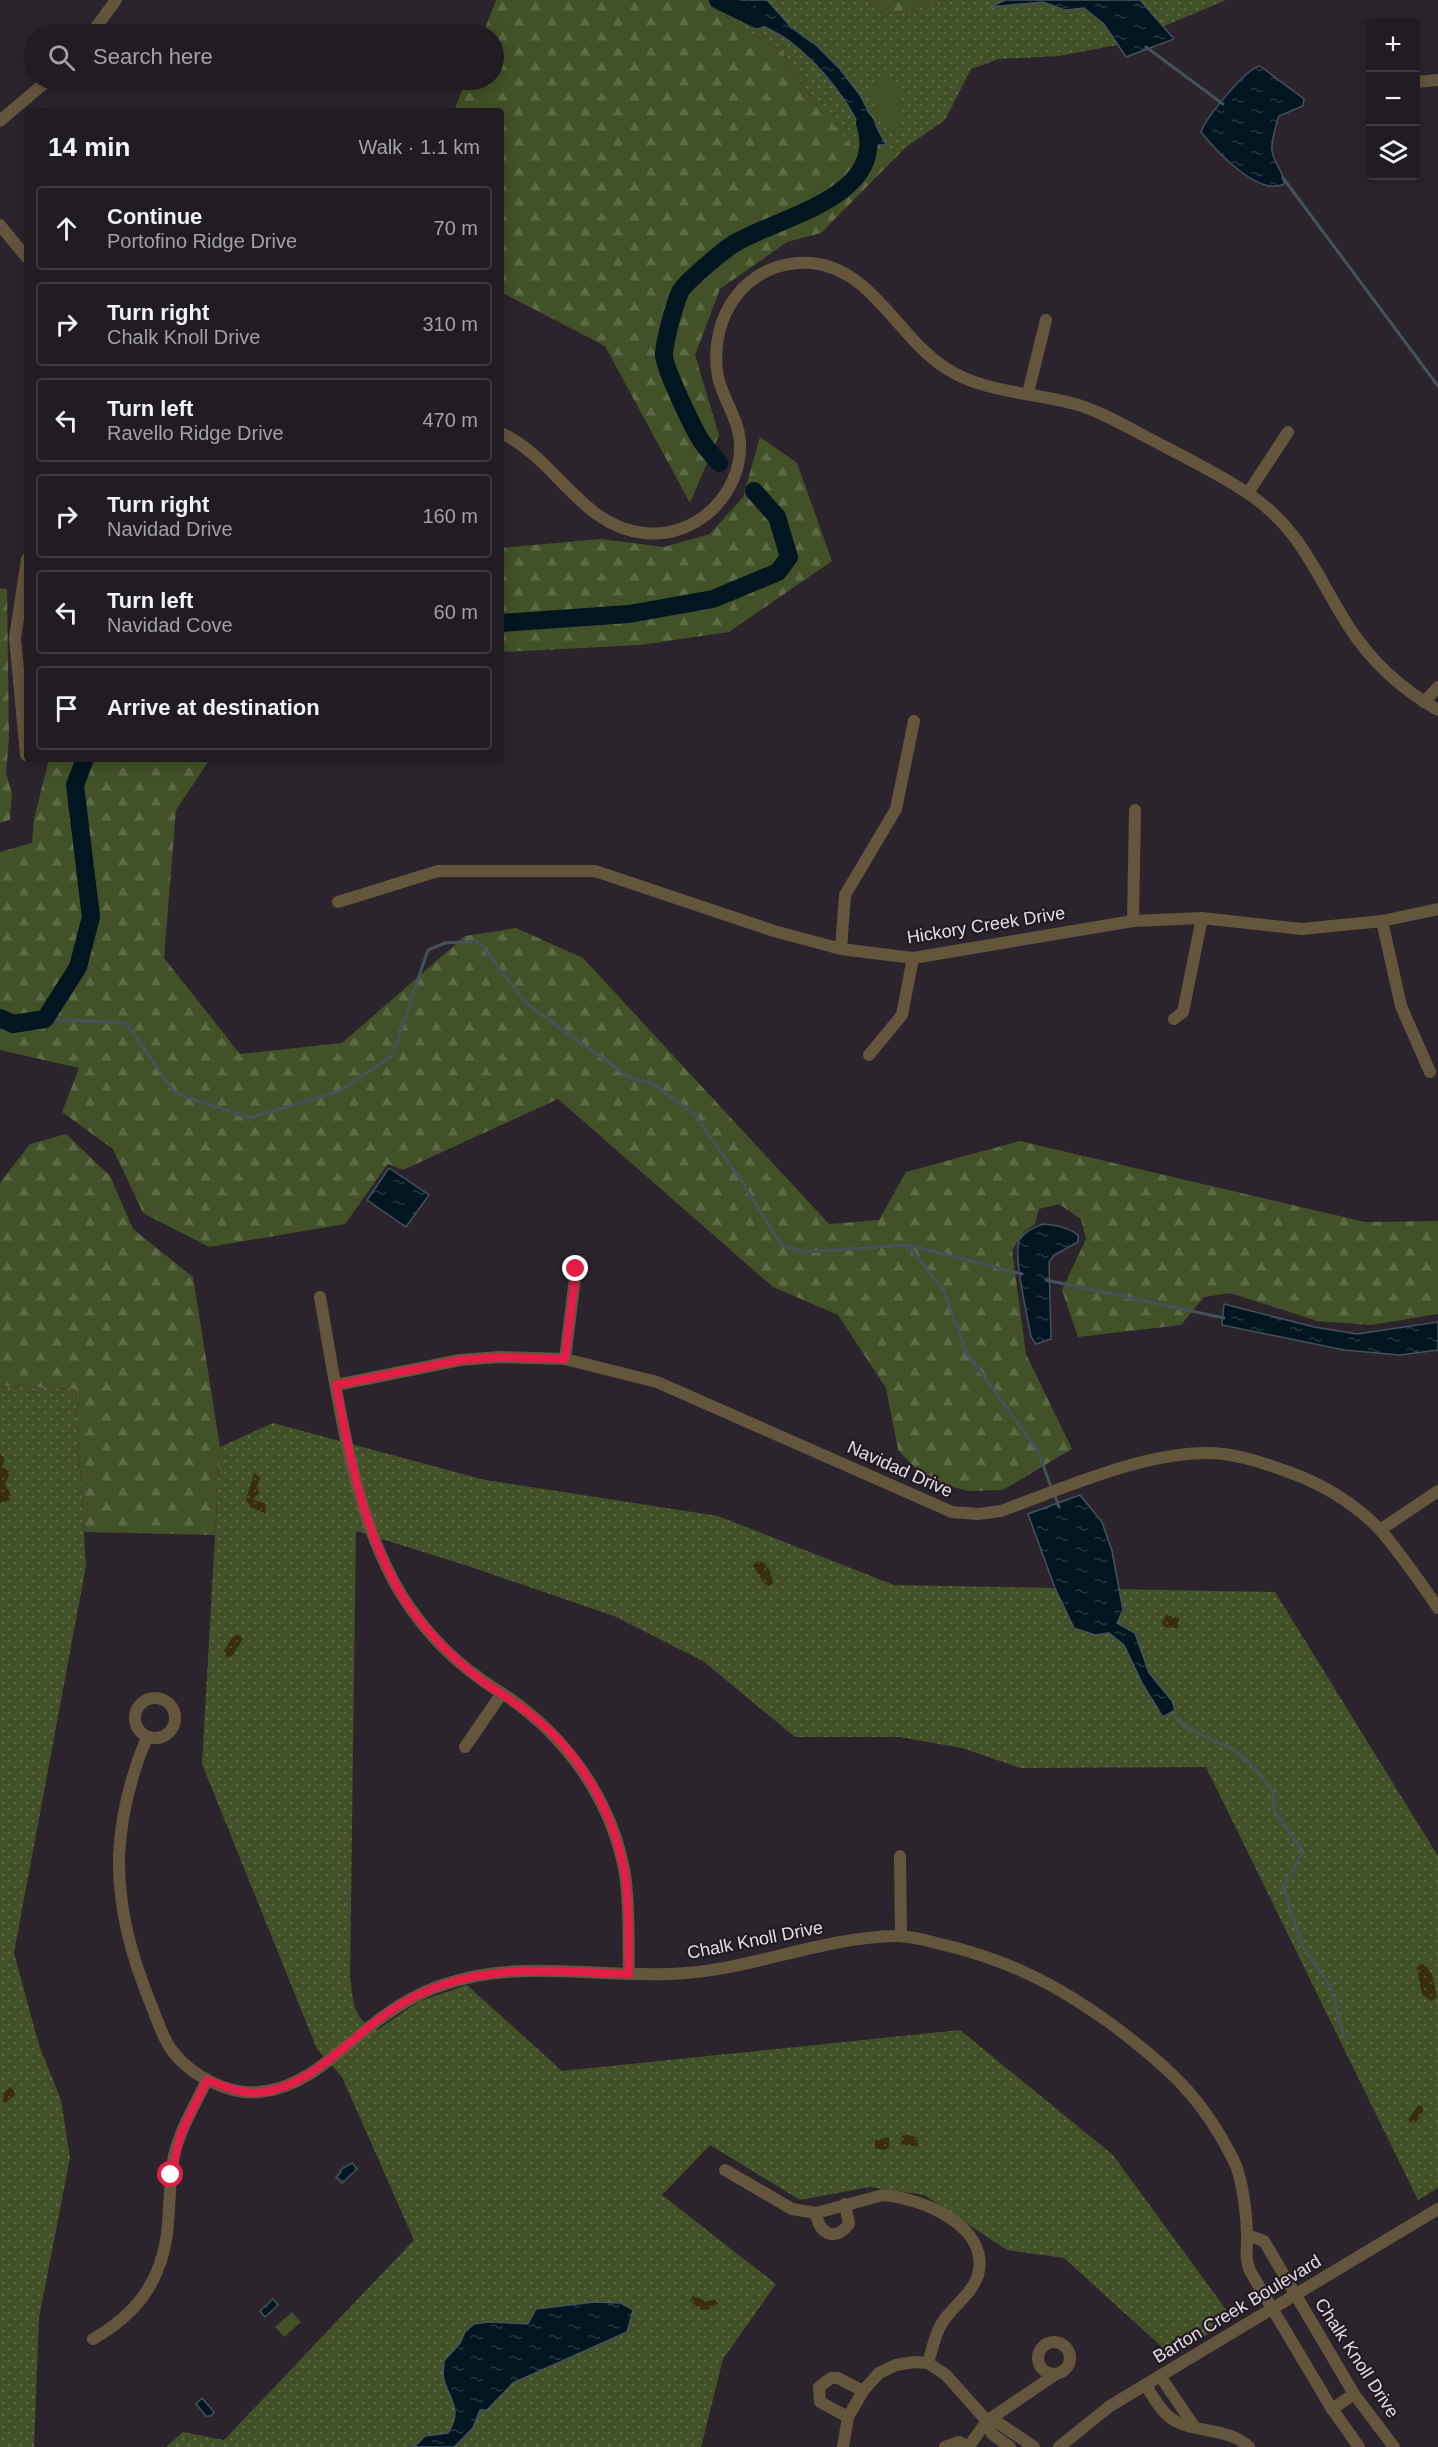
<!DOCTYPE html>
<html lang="en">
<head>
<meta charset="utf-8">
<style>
  :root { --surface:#211b22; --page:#29242a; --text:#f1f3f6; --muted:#a2a1a5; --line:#3e3940 }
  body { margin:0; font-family:Helvetica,sans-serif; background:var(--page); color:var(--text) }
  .controls { position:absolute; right:18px; top:18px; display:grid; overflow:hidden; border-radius:6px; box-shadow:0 3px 15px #0003 }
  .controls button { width:54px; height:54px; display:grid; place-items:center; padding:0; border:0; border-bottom:2px solid var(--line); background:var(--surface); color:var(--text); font:30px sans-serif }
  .stop { position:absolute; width:18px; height:18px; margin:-14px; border:4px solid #e11d48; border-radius:50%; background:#fff }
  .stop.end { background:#e11d48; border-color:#fff; box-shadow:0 2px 6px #0008 }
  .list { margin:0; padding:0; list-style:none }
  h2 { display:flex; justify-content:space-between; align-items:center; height:78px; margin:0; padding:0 24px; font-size:26px }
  h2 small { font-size:20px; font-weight:400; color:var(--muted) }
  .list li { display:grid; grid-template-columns:39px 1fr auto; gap:18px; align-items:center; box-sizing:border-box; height:84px; margin:0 12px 12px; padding:0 12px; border:2px solid var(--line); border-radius:6px }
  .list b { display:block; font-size:22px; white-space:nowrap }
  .list p { margin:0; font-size:20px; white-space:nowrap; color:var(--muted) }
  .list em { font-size:20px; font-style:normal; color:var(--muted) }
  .icon { flex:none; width:33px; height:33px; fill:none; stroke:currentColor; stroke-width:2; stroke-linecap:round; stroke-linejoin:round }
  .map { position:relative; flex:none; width:1438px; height:2447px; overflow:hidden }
  .search { position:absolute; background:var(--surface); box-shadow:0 3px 15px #0003; left:24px; top:24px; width:480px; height:66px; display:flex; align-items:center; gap:15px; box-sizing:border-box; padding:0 21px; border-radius:33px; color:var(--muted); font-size:22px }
  .panel { position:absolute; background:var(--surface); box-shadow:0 3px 15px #0003; left:24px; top:108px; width:480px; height:654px; border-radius:6px }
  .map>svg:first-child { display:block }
  .grass { fill:url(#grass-dots) }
  .forest { fill:url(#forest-firs) }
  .sand { fill:url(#sand-dots) }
  .pitch { fill:#425127 }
  .water { fill:url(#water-ripples); stroke:#45525c; stroke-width:1.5 }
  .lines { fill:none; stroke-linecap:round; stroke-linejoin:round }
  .stream { stroke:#45525c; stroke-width:3 }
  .river { stroke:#011621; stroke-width:18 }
  .minor { stroke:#64563d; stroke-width:12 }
  .route { stroke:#e11d48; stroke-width:8 }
  .labels { text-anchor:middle; stroke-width:4.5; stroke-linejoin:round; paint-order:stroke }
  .street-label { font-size:18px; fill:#e4dee4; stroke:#231a23 }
</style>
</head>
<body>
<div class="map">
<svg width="1438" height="2447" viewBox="0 0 1438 2447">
  <defs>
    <pattern id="grass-dots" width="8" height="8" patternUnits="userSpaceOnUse" patternTransform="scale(1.5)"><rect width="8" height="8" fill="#425127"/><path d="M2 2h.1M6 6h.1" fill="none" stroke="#5d6a46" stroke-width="1.8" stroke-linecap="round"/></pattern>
    <pattern id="forest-firs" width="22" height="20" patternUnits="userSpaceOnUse" patternTransform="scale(1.5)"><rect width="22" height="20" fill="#425127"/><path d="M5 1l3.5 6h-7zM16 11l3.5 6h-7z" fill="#5d6a46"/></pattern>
    <pattern id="sand-dots" width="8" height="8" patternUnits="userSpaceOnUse" patternTransform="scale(1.5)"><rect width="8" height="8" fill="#362e0d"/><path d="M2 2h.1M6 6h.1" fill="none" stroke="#534c30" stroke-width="1.8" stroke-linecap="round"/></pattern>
    <pattern id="water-ripples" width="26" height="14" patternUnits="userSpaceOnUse" patternTransform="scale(1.5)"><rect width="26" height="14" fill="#011621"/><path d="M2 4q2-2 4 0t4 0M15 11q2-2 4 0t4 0" fill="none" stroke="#263741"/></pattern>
  </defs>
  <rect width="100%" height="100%" fill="#2c242d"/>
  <!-- grass -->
  <g class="grass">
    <polygon points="703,0 865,0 885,15 946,0 1226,0 1122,44 1059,56 999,59 971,69 945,120 905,148 854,149 813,101 783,52 739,26"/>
    <polygon points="0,1386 75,1389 86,1566 14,1953 39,2045 61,2100 70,2158 39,2318 34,2447 0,2447"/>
    <path d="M273,1423L485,1480L718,1516L894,1585L1275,1592L1438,1856V2188L1418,2200L1206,1767L1020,1768L962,1748L899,1737H795L703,1661L614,1616L465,1565L356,1531L350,1977C354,2003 351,2018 377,2030L420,2001L467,1985L562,2071L960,2030L1113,2155L1233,2319L1172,2356L1064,2258L1007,2250L924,2195L870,2187L800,2200L710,2145L662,2195L776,2284L723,2359L701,2447H166L183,2432L224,2440L414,2240L342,2077L317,2049L202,1764L220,1447Z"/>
  </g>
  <!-- forest -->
  <g class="forest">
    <polygon points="496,0 703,0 739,26 783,52 813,101 854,148 905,148 821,233 787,242 720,289 695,355 719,435 690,503 605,346 501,292 501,111 454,111 466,80 494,80 494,34 483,34"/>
    <polygon points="865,0 946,0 885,15"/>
    <polygon points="760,437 797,463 832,561 729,632 640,645 501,652 501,548 601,539 664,547 710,534 743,497"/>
    <polygon points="0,588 7,589 9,737 6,773 12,793 10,820 0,823"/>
    <polygon points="49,759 210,759 176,810 164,958 240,1054 342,1043 465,936 516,928 583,958 829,1224 879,1220 906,1172 1020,1141 1365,1222 1438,1221 1438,1314 1371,1325 1317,1321 1230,1293 1204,1297 1181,1325 1078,1337 1062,1290 1086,1239 1081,1219 1059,1204 1039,1209 1035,1224 1024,1232 1012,1250 1026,1354 1072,1449 1003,1490 969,1491 928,1481 898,1450 886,1388 838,1315 773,1287 558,1099 403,1170 388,1164 345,1224 209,1247 143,1213 113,1149 62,1112 79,1068 0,1050 0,852 32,843 34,819"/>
    <polygon points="66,1134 110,1176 133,1229 193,1277 220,1447 215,1535 84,1532 75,1389 0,1386 0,1183 30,1144"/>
  </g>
  <!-- sand -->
  <g class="sand">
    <polygon points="0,1454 4,1458 3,1467 10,1472 5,1484 11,1495 9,1501 0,1503"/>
    <polygon points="254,1473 260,1477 257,1486 259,1493 253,1499 266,1504 265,1513 251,1507 246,1500"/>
    <polygon points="757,1561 763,1562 771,1572 773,1583 769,1586 764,1583 753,1566"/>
    <polygon points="1166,1615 1179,1618 1178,1628 1164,1627 1162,1622"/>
    <polygon points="238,1634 243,1639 232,1656 226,1657 224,1651 231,1639"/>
    <polygon points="1421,1964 1425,1964 1432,1975 1437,1997 1431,2001 1422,1994 1417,1968"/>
    <polygon points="10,2087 15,2091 14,2096 2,2105 4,2093"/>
    <polygon points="1418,2106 1422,2106 1423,2111 1416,2122 1410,2123 1408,2119"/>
    <polygon points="905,2135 917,2137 918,2147 901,2144 902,2136"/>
    <polygon points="889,2137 889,2148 883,2150 875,2148 875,2140"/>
    <polygon points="693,2296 707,2301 716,2300 718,2303 710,2309 702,2310 690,2301"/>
  </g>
  <!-- pitch -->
  <g class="pitch">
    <path d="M879,77L890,78L900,86C902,99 906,122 896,131L884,128L871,91V83Z"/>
    <polygon points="292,2312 301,2322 284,2337 275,2327"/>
  </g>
  <!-- water -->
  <g class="water">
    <path d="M727,0H767L792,28L817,46L840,69L860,95L886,145H868C853,106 822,65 788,40C768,25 742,22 727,0Z"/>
    <polygon points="1005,0 1140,0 1174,39 1126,57 1104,24 1084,8 1065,10 1043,2 990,7"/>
    <path d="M1260,66L1304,99L1303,106L1279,116C1276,125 1271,142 1272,151C1274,164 1284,171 1284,184C1259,197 1216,151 1201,132C1205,119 1246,68 1260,66Z"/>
    <polygon points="389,1168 429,1195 406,1227 367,1200"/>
    <path d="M1043,1224C1056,1225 1067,1227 1078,1235V1242L1054,1255L1049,1262L1051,1339L1036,1344L1031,1337C1028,1318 1012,1253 1020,1239C1026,1230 1034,1228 1043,1224Z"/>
    <polygon points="1224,1304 1314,1327 1357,1334 1438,1322 1438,1350 1400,1355 1344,1350 1222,1325"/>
    <polygon points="1080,1495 1102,1522 1112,1551 1123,1610 1117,1623 1135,1633 1149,1673 1172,1701 1175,1710 1163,1717 1143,1685 1124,1645 1109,1633 1095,1635 1074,1628 1055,1588 1028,1514"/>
    <polygon points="352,2163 357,2169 342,2183 336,2177 341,2172 340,2170"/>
    <polygon points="273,2299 278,2305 265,2317 260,2311"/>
    <path d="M594,2302L621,2303L633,2310L627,2332L513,2383L487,2410H480L473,2428L454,2447H414L425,2436L448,2433C463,2410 450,2400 444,2380C442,2374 444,2366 444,2361L460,2343L465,2332L474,2324L488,2322L528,2324L536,2309Z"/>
    <polygon points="202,2398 214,2412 211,2416 206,2416 196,2404"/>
  </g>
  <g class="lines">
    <!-- stream -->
    <g class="stream">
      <polyline points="1146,47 1223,104"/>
      <polyline points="1283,178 1438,386"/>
      <polyline points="45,1019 126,1023 175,1093 249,1118 340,1091 392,1056 428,950 445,943 478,941 528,1005 630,1078 652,1083 694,1114 740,1179 782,1246 806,1252 908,1245 1022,1274"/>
      <polyline points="908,1245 944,1291 966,1352 1038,1451 1051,1487"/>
      <polyline points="1046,1280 1224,1318"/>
      <polyline points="1054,1493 1059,1507"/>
      <polyline points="1175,1717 1185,1727 1236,1751 1253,1766 1273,1792 1274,1810 1303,1852 1283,1887 1301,1944 1330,1986 1344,2037"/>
    </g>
    <!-- river -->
    <g class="river">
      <polyline points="718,0 757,19"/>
      <path d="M719,463C713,456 707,449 702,442C694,430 663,366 664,354C665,339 674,306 680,292C685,282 725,249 735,243C781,216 889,197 865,123"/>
      <polyline points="501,623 629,614 713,599 778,572 789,557 777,517 754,491"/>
      <polyline points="0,1018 13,1024 45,1019 78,967 91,917 75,785 85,759"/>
    </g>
    <!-- minor -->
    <g class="minor">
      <polyline points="91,34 116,0"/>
      <polyline points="1416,82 1438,80"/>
      <polyline points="0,121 48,80"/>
      <polyline points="0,225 27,258"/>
      <polyline points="1028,393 1046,320"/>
      <path d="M501,433C556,458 581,527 644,533C696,539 743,494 740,441C738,418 723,399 718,377C707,317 747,258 812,263C872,269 897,336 944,367C982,393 1032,392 1075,404C1103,412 1130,429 1156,442C1186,458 1217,473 1246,492C1302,529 1315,574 1349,627C1371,661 1403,690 1438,710"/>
      <polyline points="1248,493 1288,432"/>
      <polyline points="1424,702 1438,687"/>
      <polyline points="26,755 15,638 27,559"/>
      <polyline points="338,902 438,871 595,871 774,931 841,949 913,958 1133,921 1202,918 1302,929 1382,921 1438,909"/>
      <polyline points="1133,921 1135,810"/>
      <polyline points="1382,921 1401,1006 1430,1072"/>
      <polyline points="841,949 845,895 896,809 914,721"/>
      <polyline points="1174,1019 1183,1012 1202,918"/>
      <polyline points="869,1055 902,1015 913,958"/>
      <path d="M320,1297C337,1391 351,1512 401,1594C421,1626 447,1655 478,1677C491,1687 506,1695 519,1705C574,1747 613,1806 625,1874C630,1907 628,1941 629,1974"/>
      <polyline points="565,1359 577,1262"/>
      <path d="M336,1385L460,1360L500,1357L565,1359L657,1382L952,1512L978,1514L1001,1511C1065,1488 1156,1446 1224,1454C1246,1457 1266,1464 1286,1471C1321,1483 1356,1504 1381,1531C1402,1555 1420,1582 1438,1608"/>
      <polyline points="1380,1530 1438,1491"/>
      <circle cx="155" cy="1718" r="20"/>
      <path d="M147,1737C131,1775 121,1815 119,1856C118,1910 132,1958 152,2007C158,2022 163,2039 173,2052C192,2076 228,2095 259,2092C307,2088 341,2048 377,2021C397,2006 418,1993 442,1985C521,1957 605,1980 687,1973C758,1967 825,1937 897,1936C916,1936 934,1943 953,1947C1017,1964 1060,1987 1114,2026C1168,2067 1202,2097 1233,2159C1243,2178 1247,2218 1247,2239C1247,2252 1245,2259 1250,2271L1332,2409L1359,2447"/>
      <polyline points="465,1747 502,1693"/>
      <polyline points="900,1856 901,1936"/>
      <path d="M725,2170L792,2209L816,2213L883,2195C921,2198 991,2226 978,2275C972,2294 952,2307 942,2323C935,2334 932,2350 928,2363"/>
      <path d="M816,2213C819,2233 834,2243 849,2224L845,2204"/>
      <polyline points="1247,2235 1264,2241 1354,2394 1394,2447"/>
      <path d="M93,2339C135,2315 160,2284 167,2234C170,2208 169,2182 174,2156C180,2129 195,2105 207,2080"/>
      <circle cx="1054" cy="2358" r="16"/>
      <polyline points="1160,2376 1194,2426"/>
      <path d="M1145,2385C1152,2394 1158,2407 1167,2415C1188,2435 1227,2425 1249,2447"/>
      <polyline points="1332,2409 1354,2394"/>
      <polyline points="848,2417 820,2402 819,2387 831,2378 838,2378 863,2391"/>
      <polyline points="987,2421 1000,2424 1034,2447"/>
      <polyline points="969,2446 987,2421 1056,2374"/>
      <polyline points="843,2447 848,2417 863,2391 879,2373 896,2365 914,2362 928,2363 946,2375 987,2421 992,2434 1010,2447"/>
      <polyline points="945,2447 959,2442 970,2447"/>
      <polyline points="1059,2447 1110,2406 1438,2209"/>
    </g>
  </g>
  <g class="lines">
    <!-- route -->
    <path class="route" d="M171,2175L181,2133L207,2080C221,2085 236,2092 251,2093C300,2093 339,2050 375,2022C394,2007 416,1994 439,1986C500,1964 565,1972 629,1974C628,1941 630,1907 625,1874C614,1815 583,1757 536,1719C518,1703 496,1692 477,1677C454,1659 434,1639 416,1616C368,1553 350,1461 336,1385L460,1360L500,1357L565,1359L576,1269"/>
  </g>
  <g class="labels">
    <!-- street labels -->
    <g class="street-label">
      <text transform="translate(986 925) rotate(-9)" y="6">Hickory Creek Drive</text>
      <text transform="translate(900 1469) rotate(24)" y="6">Navidad Drive</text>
      <text transform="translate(755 1940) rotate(-11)" y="6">Chalk Knoll Drive</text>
      <text transform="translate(1237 2309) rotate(-31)" y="6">Barton Creek Boulevard</text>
      <text transform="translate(1357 2358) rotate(57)" y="6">Chalk Knoll Drive</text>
    </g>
  </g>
</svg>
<div class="controls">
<button>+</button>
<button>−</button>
<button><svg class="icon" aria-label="layers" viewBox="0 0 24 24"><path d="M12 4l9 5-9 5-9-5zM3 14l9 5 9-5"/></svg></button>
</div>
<div class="stop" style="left:171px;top:2175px"></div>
<div class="stop end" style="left:576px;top:1269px"></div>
<div class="search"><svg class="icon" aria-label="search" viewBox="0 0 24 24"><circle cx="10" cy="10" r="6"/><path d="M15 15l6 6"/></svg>Search here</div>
<section class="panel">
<h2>14 min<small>Walk · 1.1 km</small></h2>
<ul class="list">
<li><svg class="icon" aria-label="ahead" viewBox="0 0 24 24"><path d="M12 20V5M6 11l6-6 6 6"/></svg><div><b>Continue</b><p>Portofino Ridge Drive</p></div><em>70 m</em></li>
<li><svg class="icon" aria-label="right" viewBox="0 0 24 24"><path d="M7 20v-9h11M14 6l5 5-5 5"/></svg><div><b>Turn right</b><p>Chalk Knoll Drive</p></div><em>310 m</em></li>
<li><svg class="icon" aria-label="left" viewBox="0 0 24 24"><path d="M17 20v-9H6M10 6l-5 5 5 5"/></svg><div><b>Turn left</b><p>Ravello Ridge Drive</p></div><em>470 m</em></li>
<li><svg class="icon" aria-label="right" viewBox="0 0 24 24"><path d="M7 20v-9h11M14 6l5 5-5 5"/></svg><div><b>Turn right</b><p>Navidad Drive</p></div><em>160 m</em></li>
<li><svg class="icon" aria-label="left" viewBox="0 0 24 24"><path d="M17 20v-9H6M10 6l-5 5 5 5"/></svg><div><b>Turn left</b><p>Navidad Cove</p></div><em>60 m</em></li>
<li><svg class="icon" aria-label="arrive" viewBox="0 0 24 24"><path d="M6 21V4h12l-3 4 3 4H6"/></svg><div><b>Arrive at destination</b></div></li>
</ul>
</section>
</div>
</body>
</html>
